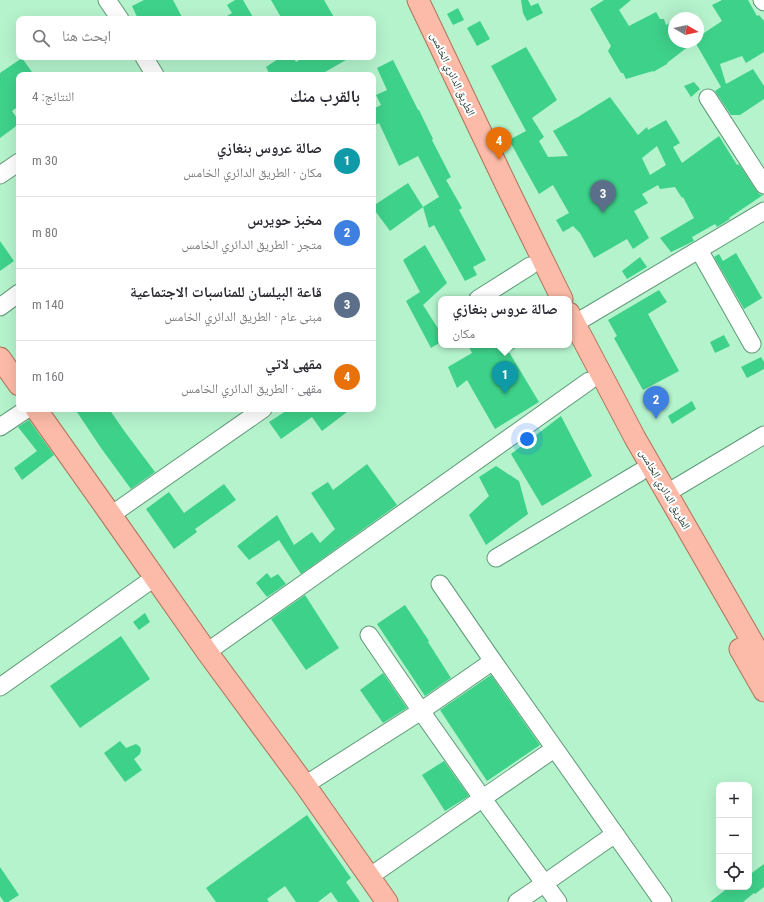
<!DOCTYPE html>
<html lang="ar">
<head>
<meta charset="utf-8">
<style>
  :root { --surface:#fff; --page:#f7f7f7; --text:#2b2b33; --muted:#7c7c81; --line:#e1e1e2; --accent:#a83590 }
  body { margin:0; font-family:"Roboto Condensed","Noto Naskh Arabic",sans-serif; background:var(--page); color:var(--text); direction:rtl }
  .controls { position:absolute; right:12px; bottom:12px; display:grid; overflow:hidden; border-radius:8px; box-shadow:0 4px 16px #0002 }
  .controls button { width:36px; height:36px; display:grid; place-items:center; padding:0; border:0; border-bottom:1px solid var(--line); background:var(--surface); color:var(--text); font:20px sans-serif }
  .compass { position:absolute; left:668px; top:12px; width:36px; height:36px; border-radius:50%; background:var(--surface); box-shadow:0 4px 16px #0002; rotate:99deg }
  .you { position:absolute; left:527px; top:439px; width:14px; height:14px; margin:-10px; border:3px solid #fff; border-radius:50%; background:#1a73e8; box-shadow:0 0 0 6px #1a73e833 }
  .badge { display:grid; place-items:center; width:26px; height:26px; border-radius:50%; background:var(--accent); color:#fff; font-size:13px; font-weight:700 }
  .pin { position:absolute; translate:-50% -33px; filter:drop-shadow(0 1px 2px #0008) }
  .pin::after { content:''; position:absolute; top:21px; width:14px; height:12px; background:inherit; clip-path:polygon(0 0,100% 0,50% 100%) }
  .popup { position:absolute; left:438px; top:296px; width:134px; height:52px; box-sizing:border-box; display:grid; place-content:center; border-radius:8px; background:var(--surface); filter:drop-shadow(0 1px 3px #0005); font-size:13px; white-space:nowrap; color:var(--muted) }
  .popup b { font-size:15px; color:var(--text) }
  .popup::after { content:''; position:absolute; left:50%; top:100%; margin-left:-8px; border:8px solid transparent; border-top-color:var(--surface) }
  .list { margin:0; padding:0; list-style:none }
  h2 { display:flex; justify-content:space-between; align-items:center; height:52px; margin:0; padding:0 16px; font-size:17px }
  h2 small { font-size:13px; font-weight:400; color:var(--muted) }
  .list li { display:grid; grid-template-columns:26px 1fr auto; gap:12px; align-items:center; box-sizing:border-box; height:72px; padding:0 16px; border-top:1px solid var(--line) }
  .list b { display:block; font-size:15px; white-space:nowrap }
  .list p { margin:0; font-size:13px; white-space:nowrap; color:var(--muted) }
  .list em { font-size:13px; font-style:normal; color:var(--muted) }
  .icon { flex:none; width:22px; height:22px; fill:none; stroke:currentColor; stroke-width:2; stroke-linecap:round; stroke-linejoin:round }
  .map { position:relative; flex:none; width:764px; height:902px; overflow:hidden; direction:ltr }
  .search { position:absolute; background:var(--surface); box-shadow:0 4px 16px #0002; left:16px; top:16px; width:360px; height:44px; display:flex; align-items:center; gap:10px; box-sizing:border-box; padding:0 14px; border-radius:8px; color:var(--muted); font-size:15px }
  .panel { position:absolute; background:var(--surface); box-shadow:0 4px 16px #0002; left:16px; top:72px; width:360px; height:340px; border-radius:8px; direction:rtl }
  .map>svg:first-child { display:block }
  .building { fill:#3ed18a; fill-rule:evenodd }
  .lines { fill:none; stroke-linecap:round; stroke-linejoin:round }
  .minor-casing { stroke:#5f9a77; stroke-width:19 }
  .major-casing { stroke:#b07259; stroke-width:23 }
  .minor { stroke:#fff; stroke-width:17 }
  .major { stroke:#fcbba8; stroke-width:21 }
  .labels { text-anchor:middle; stroke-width:4; stroke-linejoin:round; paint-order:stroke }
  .street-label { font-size:11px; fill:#263f31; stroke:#fff }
</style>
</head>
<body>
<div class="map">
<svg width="764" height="902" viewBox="0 0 764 902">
  <rect width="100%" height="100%" fill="#b5f3cd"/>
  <!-- building -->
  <g class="building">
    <polygon points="144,0 173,0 183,19 138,19 132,6"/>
    <polygon points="235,0 243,0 254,19 222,19 232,13 227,5"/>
    <polygon points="271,0 324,0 335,19 282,19"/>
    <polygon points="521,0 528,0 531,6 538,3 543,13 527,21 523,13"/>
    <polygon points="604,0 631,0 619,10 629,26 656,12 660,19 664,19 666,25 674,20 674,42 694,42 667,63 667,64 653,72 653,71 626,79 623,73 621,73 608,51 611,46 590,9"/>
    <polygon points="722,0 748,0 757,16 759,15 764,21 764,52 746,63 742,56 720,64 726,84 753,69 764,86 764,99 740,115 731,115 715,91 721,87 695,42 698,42 698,37 722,21 712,5"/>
    <polygon points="458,8 464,20 453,25 447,14"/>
    <polygon points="480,21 490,39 477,46 467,28"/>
    <path d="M526,47L557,100L532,118L544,137L539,141L548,157L568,156L553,131L578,117L610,97L638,135L647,127L648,130L666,120L680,143L673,147L682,163L719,136L737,165L739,164L756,190L759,194L763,195L729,218L730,219L717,227L715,224L692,237L694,241L671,252L660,238L694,218L683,197L682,198L675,187L660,189L658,185L642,194L648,203L634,211L649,238L633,249L627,239L594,258L580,233L573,226L563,232L556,220L569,213L553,185L539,194L509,140L526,131L491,66ZM657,146L666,165L650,175L642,158Z"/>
    <polygon points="281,57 293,57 296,62 304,57 351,57 320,75 270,75 266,67"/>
    <polygon points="22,58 34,75 19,75 19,106 12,111 19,121 19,124 0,138 0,73"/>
    <polygon points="393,60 418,110 419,110 433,139 432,140 451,177 446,180 462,208 459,210 486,260 473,267 477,275 465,281 434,225 429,228 423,207 439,197 418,156 399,166 379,123 373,126 373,109 381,105 376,95 387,90 377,68"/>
    <polygon points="694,82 700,89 691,97 684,86"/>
    <polygon points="408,183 423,207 390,231 373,208 373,206"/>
    <polygon points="0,241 14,261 0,271"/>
    <polygon points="425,245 447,283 423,305 441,333 441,342 431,348 406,301 420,292 403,260"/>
    <polygon points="736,253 762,298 744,309 714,257 719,254 723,261"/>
    <polygon points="640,257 647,267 627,279 622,271"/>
    <polygon points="659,290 667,302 648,314 679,371 643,390 614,338 617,336 608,320"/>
    <polygon points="724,335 730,346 715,353 710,342"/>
    <polygon points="468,345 520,345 509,352 539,402 495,429 467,380 457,388 448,367 472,353"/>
    <polygon points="761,357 764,362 764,369 747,378 741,367"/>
    <polygon points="692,401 696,409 672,424 668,416"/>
    <polygon points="75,409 109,409 125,432 155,472 131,489 101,448"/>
    <polygon points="289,409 351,409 322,431 312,417 281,439 269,422"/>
    <polygon points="561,416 592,476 542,506 511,454"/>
    <polygon points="29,420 54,455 22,480 14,468 37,451 18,427"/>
    <polygon points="367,464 397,505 301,574 279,540 249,560 237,546 277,515 294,545 312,532 320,543 335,529 311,493 328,482 333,490"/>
    <polygon points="496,466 519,481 528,514 486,545 469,515 489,496 479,477"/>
    <polygon points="224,484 236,500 195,529 197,532 174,549 146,509 169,492 184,513"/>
    <polygon points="267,573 271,578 278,574 286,584 267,597 256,583"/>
    <polygon points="305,595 339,648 306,670 271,619"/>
    <polygon points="405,605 429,641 428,642 451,678 425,696 377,624"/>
    <polygon points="145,613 150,622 139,630 133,622"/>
    <polygon points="121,636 150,679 80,728 50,686"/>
    <polygon points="383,673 407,708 383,723 360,690"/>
    <polygon points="491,675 540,745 487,781 440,710"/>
    <polygon points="120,741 126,748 136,744 140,747 141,750 140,754 134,759 142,770 125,782 104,753"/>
    <polygon points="444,761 469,796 445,811 422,775"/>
    <polygon points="307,815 351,878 346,882 360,902 338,902 331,892 318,902 296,902 285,886 267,899 269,902 216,902 206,888"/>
    <polygon points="764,864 764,887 755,894 754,893 743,902 710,902 729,887 749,887 749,875"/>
    <polygon points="0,867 19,895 8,902 4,902 0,896"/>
  </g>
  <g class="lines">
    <defs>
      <g id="minor">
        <polyline points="107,0 120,19"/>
        <polyline points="762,0 764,2"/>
        <polyline points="144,57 155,75"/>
        <polyline points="708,98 764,185"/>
        <polyline points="0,175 19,162"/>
        <polyline points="699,250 752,344"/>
        <polyline points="478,299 530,266"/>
        <polyline points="0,307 19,293"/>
        <polyline points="574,324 764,211"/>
        <polyline points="0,427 27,409"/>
        <polyline points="667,493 764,435"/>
        <polyline points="111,515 263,409"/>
        <polyline points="496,558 640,472"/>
        <polyline points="440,584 493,661 663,902"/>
        <polyline points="369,635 421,711 483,799 558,902"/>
        <polyline points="207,652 309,580 589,381"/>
        <polyline points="0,687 154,578"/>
        <polyline points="305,785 421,711 493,661"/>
        <polyline points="369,877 554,749"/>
        <polyline points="517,902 545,883 615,834"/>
      </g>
      <g id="major">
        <polyline points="418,0 509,191 562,299"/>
        <polyline points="569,313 635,438 764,662"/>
        <polyline points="0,358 19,385"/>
        <polyline points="36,409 111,515 207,652 305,785 387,902"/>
        <polyline points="740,649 764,691"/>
      </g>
    </defs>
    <!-- minor casing -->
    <use href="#minor" class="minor-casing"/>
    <!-- major casing -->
    <use href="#major" class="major-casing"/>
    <!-- minor -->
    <use href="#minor" class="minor"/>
    <!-- major -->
    <use href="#major" class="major"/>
  </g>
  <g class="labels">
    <!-- street labels -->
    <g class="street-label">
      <text transform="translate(453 74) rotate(65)" y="4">الطريق الدائري الخامس</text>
      <text transform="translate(665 489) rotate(60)" y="4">الطريق الدائري الخامس</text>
    </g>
  </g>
</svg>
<div class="controls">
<button>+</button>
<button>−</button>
<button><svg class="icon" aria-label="locate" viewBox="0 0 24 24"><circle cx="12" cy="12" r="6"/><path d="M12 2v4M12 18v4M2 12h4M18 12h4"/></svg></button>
</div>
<svg class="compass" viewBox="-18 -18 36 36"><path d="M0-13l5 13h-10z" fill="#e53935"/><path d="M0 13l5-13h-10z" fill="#7c7c81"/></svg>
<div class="you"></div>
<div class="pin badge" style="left:505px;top:394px;background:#0f9aa8">1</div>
<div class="popup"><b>صالة عروس بنغازي</b>مكان</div>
<div class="pin badge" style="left:656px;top:419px;background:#3f7fe0">2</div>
<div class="pin badge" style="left:603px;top:213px;background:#5c6f8a">3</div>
<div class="pin badge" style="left:499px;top:160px;background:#e8710a">4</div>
<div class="search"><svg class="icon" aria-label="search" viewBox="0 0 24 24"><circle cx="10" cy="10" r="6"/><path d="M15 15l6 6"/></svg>ابحث هنا</div>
<section class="panel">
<h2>بالقرب منك<small>النتائج: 4</small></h2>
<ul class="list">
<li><span class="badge" style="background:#0f9aa8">1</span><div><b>صالة عروس بنغازي</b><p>مكان · الطريق الدائري الخامس</p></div><em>30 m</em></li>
<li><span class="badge" style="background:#3f7fe0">2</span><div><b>مخبز حويرس</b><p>متجر · الطريق الدائري الخامس</p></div><em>80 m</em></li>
<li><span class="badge" style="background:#5c6f8a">3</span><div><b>قاعة البيلسان للمناسبات الاجتماعية</b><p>مبنى عام · الطريق الدائري الخامس</p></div><em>140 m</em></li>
<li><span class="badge" style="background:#e8710a">4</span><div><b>مقهى لاتي</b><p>مقهى · الطريق الدائري الخامس</p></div><em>160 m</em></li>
</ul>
</section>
</div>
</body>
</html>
